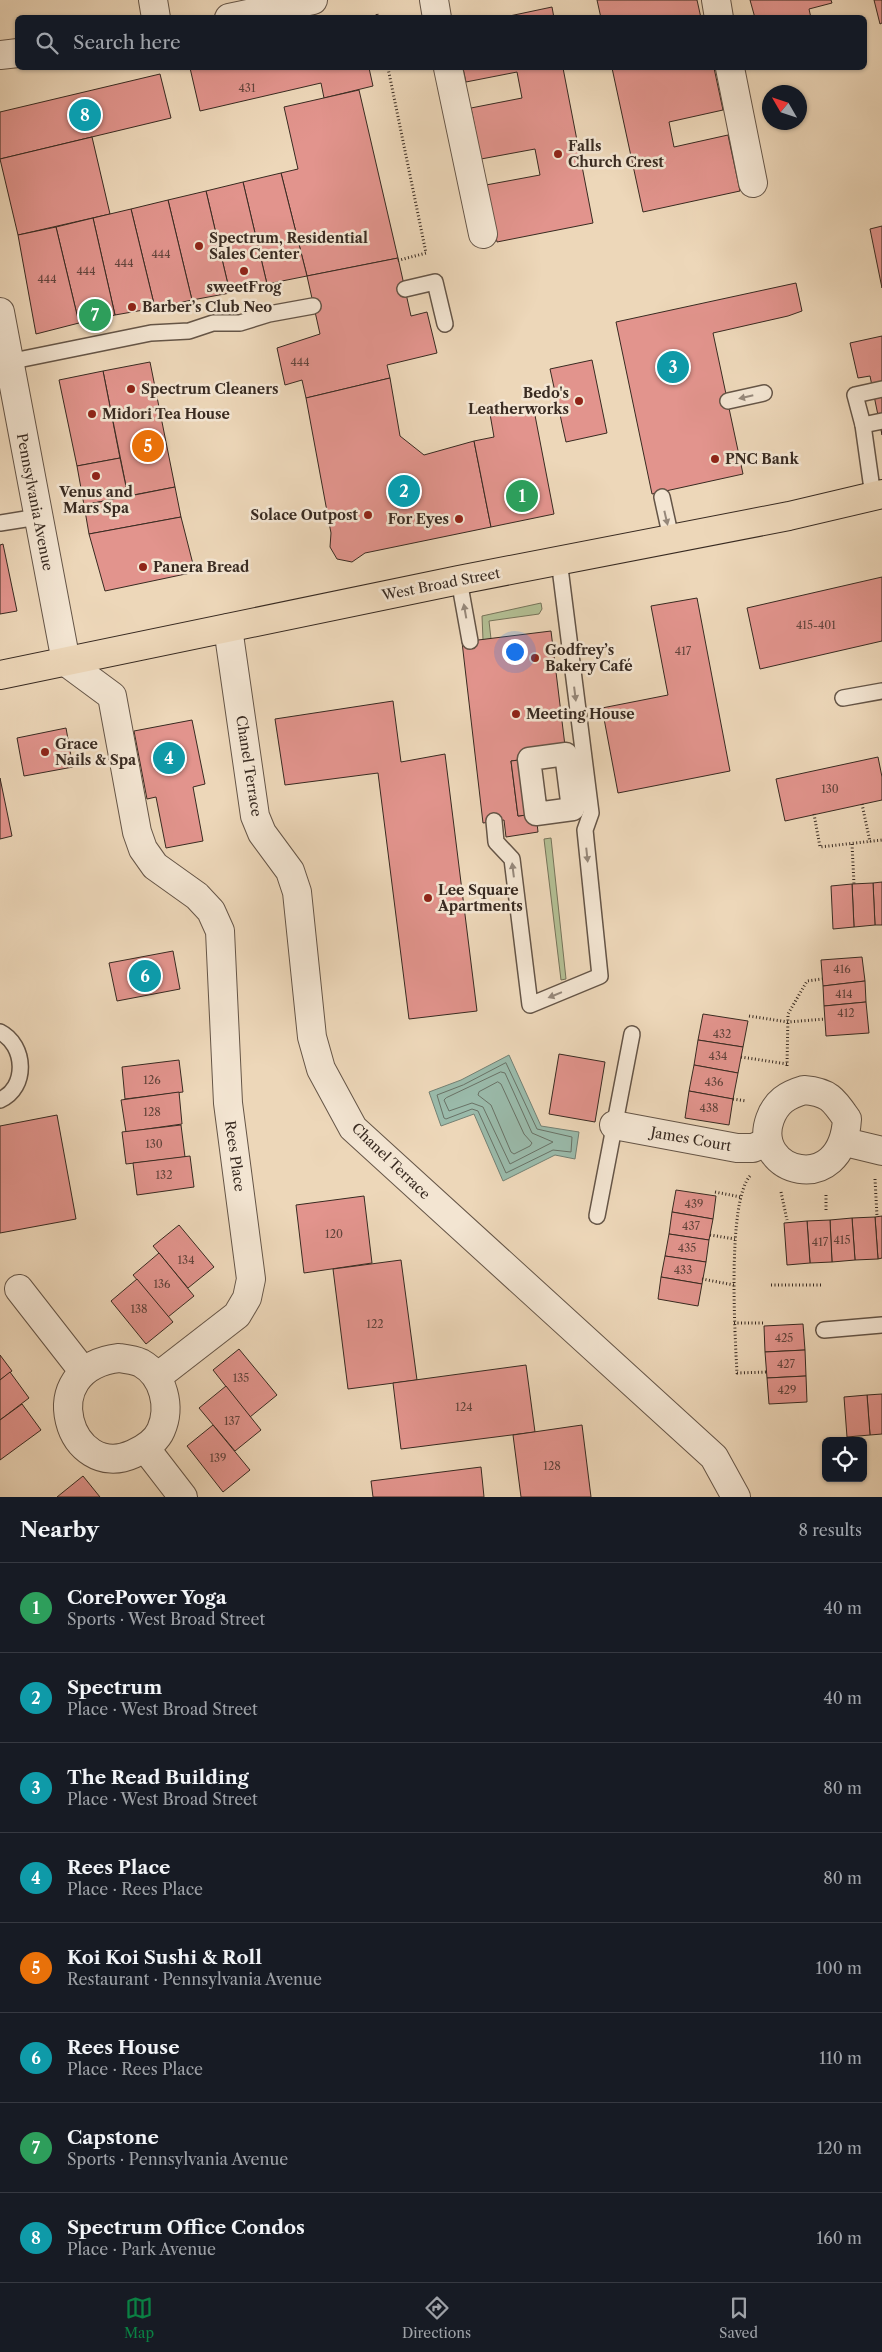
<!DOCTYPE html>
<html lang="en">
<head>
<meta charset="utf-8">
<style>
  :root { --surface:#171b24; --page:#242831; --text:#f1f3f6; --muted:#9ea1a6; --line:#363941; --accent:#0b8043 }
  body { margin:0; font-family:"Libre Caslon Text",serif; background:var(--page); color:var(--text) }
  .controls { position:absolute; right:15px; bottom:15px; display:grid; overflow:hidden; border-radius:8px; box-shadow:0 1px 4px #0004 }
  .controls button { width:45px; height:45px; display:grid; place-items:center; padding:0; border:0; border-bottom:1px solid var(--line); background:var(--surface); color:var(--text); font:25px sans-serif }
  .compass { position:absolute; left:762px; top:85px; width:45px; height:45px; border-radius:50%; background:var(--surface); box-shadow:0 1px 4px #0004; rotate:309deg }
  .you { position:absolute; left:514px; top:651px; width:18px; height:18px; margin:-12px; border:4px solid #fff; border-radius:50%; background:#1a73e8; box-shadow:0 0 0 8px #1a73e833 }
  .badge { display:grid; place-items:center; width:32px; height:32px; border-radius:50%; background:var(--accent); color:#fff; font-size:16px; font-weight:700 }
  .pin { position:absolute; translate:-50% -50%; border:2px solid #fff; box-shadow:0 1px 5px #0006 }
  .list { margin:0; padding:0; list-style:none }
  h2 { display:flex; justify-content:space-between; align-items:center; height:65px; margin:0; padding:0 20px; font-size:21px }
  h2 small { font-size:16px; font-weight:400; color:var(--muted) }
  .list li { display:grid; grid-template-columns:32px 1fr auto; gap:15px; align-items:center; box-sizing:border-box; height:90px; padding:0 20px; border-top:1px solid var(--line) }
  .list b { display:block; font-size:19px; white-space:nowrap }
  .list p { margin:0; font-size:16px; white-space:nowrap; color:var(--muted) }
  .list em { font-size:16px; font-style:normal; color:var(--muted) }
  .icon { flex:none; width:28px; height:28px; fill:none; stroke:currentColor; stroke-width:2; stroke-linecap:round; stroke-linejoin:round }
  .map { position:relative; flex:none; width:882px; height:1497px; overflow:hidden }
  .search { position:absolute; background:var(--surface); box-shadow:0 1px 4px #0004; left:15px; right:15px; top:15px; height:55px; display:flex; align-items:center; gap:12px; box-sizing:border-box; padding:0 18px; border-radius:8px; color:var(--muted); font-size:19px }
  .sheet { height:785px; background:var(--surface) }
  nav { display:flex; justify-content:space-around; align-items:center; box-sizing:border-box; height:70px; border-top:1px solid var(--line); background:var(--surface); font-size:14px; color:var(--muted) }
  nav a { display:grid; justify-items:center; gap:2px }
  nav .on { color:var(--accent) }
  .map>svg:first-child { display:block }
  .green { fill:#b3bf94; stroke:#76745a }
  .water { fill:#9abaaa; stroke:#738073 }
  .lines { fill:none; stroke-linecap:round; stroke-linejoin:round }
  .shore { stroke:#697266; stroke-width:1 }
  .building { fill:#e2948d; stroke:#382a21 }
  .service-casing { stroke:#655547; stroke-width:18 }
  .pedestrian-casing { stroke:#655547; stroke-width:25 }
  .minor-casing { stroke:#655547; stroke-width:30 }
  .primary-casing { stroke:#382a21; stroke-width:30 }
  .path { stroke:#382a21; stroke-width:3; stroke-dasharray:1 2.5; stroke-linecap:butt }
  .service { stroke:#f3e5d2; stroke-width:15 }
  .pedestrian { stroke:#f3e5d2; stroke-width:22 }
  .minor { stroke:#f3e5d2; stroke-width:28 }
  .primary { stroke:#edd7b9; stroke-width:28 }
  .oneway { fill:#96887a }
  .poi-dot { fill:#8f2418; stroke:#f3e5d2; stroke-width:2 }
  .labels { text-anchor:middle; stroke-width:5; stroke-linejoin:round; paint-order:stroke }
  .number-label { font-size:11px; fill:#62443c }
  .poi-label { font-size:14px; font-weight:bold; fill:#382a21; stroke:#f3e5d2; text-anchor:start }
  .street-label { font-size:14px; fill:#382a21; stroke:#f3e5d2 }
</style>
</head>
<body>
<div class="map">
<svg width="882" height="1497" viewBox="0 0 882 1497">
  <rect width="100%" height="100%" fill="#edd7b9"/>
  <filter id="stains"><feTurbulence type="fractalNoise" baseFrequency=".004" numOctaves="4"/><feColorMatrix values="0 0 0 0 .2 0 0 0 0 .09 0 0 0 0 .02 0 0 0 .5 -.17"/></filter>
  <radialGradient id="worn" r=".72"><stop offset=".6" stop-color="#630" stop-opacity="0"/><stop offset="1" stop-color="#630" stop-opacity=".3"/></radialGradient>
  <!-- green -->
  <g class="green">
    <polygon points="541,603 542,609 539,614 489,621 491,639 483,640 482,616"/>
    <polygon points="551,838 566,979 561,980 544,839"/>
  </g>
  <!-- water -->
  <polygon class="water" points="509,1055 541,1126 579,1132 575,1159 555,1155 503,1181 474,1114 441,1126 429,1092 461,1080"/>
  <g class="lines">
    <!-- shore -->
    <g class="shore">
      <polygon points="506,1063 537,1129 572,1137 571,1152 553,1150 506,1173 478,1111 472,1109 446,1119 444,1118 437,1095 463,1085"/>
      <polygon points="501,1072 505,1073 532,1133 553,1142 510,1164 483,1107 472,1103 449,1111 444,1100 446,1098"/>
      <polygon points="498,1082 501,1084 524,1134 532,1143 530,1146 514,1154 511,1152 491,1105 478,1095 479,1092"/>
    </g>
  </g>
  <!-- building -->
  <g class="building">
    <polygon points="597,0 697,0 701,18 601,18"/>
    <polygon points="750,0 831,0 832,3 809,9 811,18 755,18"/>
    <polygon points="874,0 882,0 882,23 880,24"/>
    <polygon points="552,7 554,18 500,18"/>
    <polygon points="190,68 369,68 373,86 324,98 321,83 200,111"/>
    <polygon points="463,68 563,68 593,223 497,242 486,185 540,175 535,149 481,159 471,108 522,98 517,72 466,82"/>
    <polygon points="612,68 714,68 723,110 669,122 674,147 728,135 740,191 643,212"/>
    <polygon points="160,74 171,118 0,159 0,112"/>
    <polygon points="359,90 398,258 307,276 281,173 298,169 284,107"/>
    <polygon points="92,137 110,214 18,235 0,159"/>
    <polygon points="281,173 307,276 267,284 243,182"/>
    <polygon points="243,182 267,284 230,293 206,191"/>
    <polygon points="206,191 230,293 192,300 168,200"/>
    <polygon points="168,200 192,300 155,308 131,209"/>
    <polygon points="131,209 155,308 115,315 93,218"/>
    <polygon points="93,218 115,315 79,323 56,227"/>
    <polygon points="882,226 882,288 870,229"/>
    <polygon points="56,227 79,323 36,334 18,235"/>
    <polygon points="398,258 411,316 427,312 437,353 387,365 390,378 306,398 302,380 285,385 277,348 320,334 307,276"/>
    <polygon points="796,283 802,311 788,316 713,333 743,474 652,494 616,322"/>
    <polygon points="882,336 882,435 870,376 858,378 850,343"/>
    <polygon points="592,360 607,433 566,442 550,369"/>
    <polygon points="150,362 159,407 112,416 103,371"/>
    <polygon points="103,371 120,458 77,466 59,380"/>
    <polygon points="390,378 400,436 424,455 474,441 491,527 365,553 352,562 337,559 330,547 331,533 306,398"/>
    <polygon points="533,405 554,514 491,527 474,441 494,437 490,414"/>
    <polygon points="159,407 175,487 128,496 112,416"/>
    <polygon points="120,458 128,496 84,505 77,466"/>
    <polygon points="175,487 181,517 89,534 84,505"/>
    <polygon points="181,517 195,572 105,591 89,534"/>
    <polygon points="3,544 17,611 0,614 0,545"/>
    <polygon points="882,577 882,641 760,669 747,608"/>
    <polygon points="697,598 730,771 618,793 602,708 668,695 651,606"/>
    <polygon points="551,631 566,754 511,761 518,816 536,814 538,832 506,837 504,820 483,823 462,642"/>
    <polygon points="393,701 401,762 445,754 477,1011 409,1019 378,773 285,785 275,719"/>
    <polygon points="192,720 205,784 193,787 203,841 166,848 156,797 147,799 134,731"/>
    <polygon points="66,728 73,767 24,776 17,738"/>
    <polygon points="878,757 882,777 882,800 785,821 776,779"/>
    <polygon points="527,759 536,814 518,816 511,761"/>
    <polygon points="0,778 12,836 0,839"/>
    <polygon points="882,882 882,925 875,925 873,883"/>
    <polygon points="873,883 875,925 854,927 852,884"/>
    <polygon points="852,884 854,927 833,929 831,886"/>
    <polygon points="173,951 180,989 117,1001 109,963"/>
    <polygon points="862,957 865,981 823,986 821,960"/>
    <polygon points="865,981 866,1002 824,1006 823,986"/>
    <polygon points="866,1002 869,1033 826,1036 824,1006"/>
    <polygon points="703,1014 748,1021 743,1047 698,1040"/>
    <polygon points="698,1040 743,1047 738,1073 694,1065"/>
    <polygon points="559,1054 605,1062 595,1122 549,1114"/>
    <polygon points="179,1060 183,1092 125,1099 122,1067"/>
    <polygon points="694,1065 738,1073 733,1099 689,1091"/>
    <polygon points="689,1091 733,1099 729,1125 685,1118"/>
    <polygon points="179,1092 182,1124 126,1132 121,1100"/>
    <polygon points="57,1115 76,1219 0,1233 0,1126"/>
    <polygon points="181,1125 185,1157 126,1164 122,1132"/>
    <polygon points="190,1156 194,1187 137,1195 133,1163"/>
    <polygon points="676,1190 716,1196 713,1219 672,1212"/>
    <polygon points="364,1196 372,1263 304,1273 296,1205"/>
    <polygon points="672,1212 713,1219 709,1240 669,1234"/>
    <polygon points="882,1216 882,1258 878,1259 875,1217"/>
    <polygon points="875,1217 878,1259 855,1260 852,1218"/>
    <polygon points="852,1218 855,1260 832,1262 830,1220"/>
    <polygon points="830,1220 832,1262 810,1263 807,1221"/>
    <polygon points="807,1221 810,1263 787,1265 784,1223"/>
    <polygon points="179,1225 214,1267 188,1288 153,1246"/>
    <polygon points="669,1234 709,1240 706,1262 665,1256"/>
    <polygon points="159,1253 194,1296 168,1317 133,1275"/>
    <polygon points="665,1256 706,1262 702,1284 661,1277"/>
    <polygon points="401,1260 417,1380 348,1389 333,1269"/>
    <polygon points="661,1277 702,1284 698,1306 658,1299"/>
    <polygon points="137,1279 173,1322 146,1344 111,1301"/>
    <polygon points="803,1324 805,1350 765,1352 764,1326"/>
    <polygon points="239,1349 277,1395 250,1417 213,1370"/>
    <polygon points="805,1350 806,1376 767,1378 765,1352"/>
    <polygon points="0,1355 12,1371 0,1380"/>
    <polygon points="526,1365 535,1432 401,1449 393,1383"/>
    <polygon points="10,1372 29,1398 0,1420 0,1380"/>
    <polygon points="806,1376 807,1402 769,1404 767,1378"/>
    <polygon points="226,1386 261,1430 235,1451 199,1408"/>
    <polygon points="882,1394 882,1434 870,1435 867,1395"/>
    <polygon points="867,1395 870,1435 847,1437 844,1397"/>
    <polygon points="22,1404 41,1430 0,1460 0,1420"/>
    <polygon points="213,1425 250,1470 223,1492 187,1446"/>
    <polygon points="582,1425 591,1497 521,1497 513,1435"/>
    <polygon points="481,1467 484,1497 373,1497 371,1481"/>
    <polygon points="83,1476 100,1497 57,1497"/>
  </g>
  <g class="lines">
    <defs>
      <g id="service">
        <polyline points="405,289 435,282 445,324"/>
        <polyline points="8,362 151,333 189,331 213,323 240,323 269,314 313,306"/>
        <polyline points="728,401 764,393"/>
        <polyline points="863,425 882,421"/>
        <polyline points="873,496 863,425 855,395 882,389"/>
        <polyline points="662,497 671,538"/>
        <polyline points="0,523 38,517"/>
        <polyline points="459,580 470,641"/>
        <polyline points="843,698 882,691"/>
        <polyline points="494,821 496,842 512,859 530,1005 600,976 585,830 591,813 559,560"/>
        <path d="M0,1032C26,1045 28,1088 0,1100"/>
        <polyline points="597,1216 632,1034"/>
        <polyline points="824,1330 882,1325"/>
      </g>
      <polygon id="pedestrian" points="566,754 573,809 536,814 529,759"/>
      <g id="minor">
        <polyline points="153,0 156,18"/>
        <polyline points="434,0 437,18"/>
        <polyline points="716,0 719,18"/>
        <polyline points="229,18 313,0"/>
        <polyline points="0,55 18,53"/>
        <polyline points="448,68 483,234"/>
        <polyline points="730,68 753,183"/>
        <polyline points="0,312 66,662 112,696 137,832 143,849 155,866 197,896 211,911 220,931 228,1103 251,1279 247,1298 237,1315 157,1377"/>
        <polyline points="228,628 255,816 262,833 290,871 297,892 312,1037 321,1069 353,1128 714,1457 736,1497"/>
        <path d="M804,1090C829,1092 834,1100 847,1119C842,1199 751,1172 770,1119C776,1102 787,1095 804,1090Z"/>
        <polyline points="614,1125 737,1148 753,1148 767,1142"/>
        <polyline points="845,1142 882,1151"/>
        <polyline points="19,1289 83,1371"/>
        <path d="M119,1358C126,1359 134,1360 141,1363C164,1376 171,1407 161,1430C156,1442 144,1449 133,1454C70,1483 32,1368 119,1358Z"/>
        <polyline points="146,1449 183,1497"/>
      </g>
      <polyline id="primary" points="0,675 459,580 789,516 882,494"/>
    </defs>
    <!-- service casing -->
    <use href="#service" class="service-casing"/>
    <!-- pedestrian casing -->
    <use href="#pedestrian" class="pedestrian-casing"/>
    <!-- minor casing -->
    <use href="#minor" class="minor-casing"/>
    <!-- primary casing -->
    <use href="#primary" class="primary-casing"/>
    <!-- path -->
    <g class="path">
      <polyline points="377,14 378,18"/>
      <polyline points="388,68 426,253 396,261"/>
      <polyline points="862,804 870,842"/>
      <polyline points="814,814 820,847 882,840"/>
      <polyline points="852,844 854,884"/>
      <polyline points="749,1016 788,1022 825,1019"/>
      <polyline points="741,1057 787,1064"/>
      <polyline points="787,1066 788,1014 807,981 822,979"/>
      <polyline points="733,1099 746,1101"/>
      <path d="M750,1176C727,1202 735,1336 737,1373L767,1372"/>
      <polyline points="875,1179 877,1216"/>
      <polyline points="715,1192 741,1197"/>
      <polyline points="781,1192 787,1220"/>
      <polyline points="826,1195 826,1212"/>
      <polyline points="710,1235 735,1239"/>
      <polyline points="702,1279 734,1285"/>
      <polyline points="771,1285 822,1285"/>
      <polyline points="734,1323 764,1323"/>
    </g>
    <!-- service -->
    <use href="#service" class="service"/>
    <!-- pedestrian -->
    <use href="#pedestrian" class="pedestrian"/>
    <!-- minor -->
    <use href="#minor" class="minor"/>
    <!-- primary -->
    <use href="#primary" class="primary"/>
  </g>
  <!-- one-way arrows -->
  <defs><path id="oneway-solid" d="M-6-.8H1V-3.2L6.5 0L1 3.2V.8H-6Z" transform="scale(1.25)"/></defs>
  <g class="oneway">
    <use href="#oneway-solid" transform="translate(746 397) rotate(167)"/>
    <use href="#oneway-solid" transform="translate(666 518) rotate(77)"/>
    <use href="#oneway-solid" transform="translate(465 611) rotate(-100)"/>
    <use href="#oneway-solid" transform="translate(575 694) rotate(83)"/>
    <use href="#oneway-solid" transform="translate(587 855) rotate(84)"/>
    <use href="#oneway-solid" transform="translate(513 870) rotate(-97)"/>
    <use href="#oneway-solid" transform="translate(555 995) rotate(158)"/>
  </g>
  <!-- markers -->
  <g class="poi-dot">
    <circle cx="558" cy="154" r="5"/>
    <circle cx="199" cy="246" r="5"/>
    <circle cx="244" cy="271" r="5"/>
    <circle cx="132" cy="307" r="5"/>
    <circle cx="131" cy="389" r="5"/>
    <circle cx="579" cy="401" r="5"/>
    <circle cx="92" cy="414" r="5"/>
    <circle cx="715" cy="459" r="5"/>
    <circle cx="96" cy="476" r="5"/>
    <circle cx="368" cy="515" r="5"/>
    <circle cx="459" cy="519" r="5"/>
    <circle cx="143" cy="567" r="5"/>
    <circle cx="535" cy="658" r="5"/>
    <circle cx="516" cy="714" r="5"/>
    <circle cx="45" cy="752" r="5"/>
    <circle cx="428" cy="898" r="5"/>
  </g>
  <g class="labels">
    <!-- number labels -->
    <g class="number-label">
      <text x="247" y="92">431</text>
      <text x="161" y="258">444</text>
      <text x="124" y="267">444</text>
      <text x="86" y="275">444</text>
      <text x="47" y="283">444</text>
      <text x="300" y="366">444</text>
      <text x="816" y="629">415-401</text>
      <text x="683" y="655">417</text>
      <text x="830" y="793">130</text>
      <text x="842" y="973">416</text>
      <text x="844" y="998">414</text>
      <text x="846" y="1017">412</text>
      <text x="722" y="1038">432</text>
      <text x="718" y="1060">434</text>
      <text x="152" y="1084">126</text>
      <text x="714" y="1086">436</text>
      <text x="709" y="1112">438</text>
      <text x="152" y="1116">128</text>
      <text x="154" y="1148">130</text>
      <text x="164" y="1179">132</text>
      <text x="694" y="1208">439</text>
      <text x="691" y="1230">437</text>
      <text x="334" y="1238">120</text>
      <text x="842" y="1244">415</text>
      <text x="820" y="1246">417</text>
      <text x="687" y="1252">435</text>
      <text x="186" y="1264">134</text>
      <text x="683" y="1274">433</text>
      <text x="162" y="1288">136</text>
      <text x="139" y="1313">138</text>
      <text x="375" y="1328">122</text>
      <text x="784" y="1342">425</text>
      <text x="786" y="1368">427</text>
      <text x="241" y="1382">135</text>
      <text x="787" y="1394">429</text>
      <text x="464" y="1411">124</text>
      <text x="232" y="1425">137</text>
      <text x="218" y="1462">139</text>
      <text x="552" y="1470">128</text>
    </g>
    <!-- poi labels -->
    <g class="poi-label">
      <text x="568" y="151">Falls<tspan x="568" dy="16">Church Crest</tspan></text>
      <text x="209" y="243">Spectrum, Residential<tspan x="209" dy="16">Sales Center</tspan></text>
      <text x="244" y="292" text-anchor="middle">sweetFrog</text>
      <text x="142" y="312">Barber’s Club Neo</text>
      <text x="141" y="394">Spectrum Cleaners</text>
      <text x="569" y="398" text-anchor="end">Bedo's<tspan x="569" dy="16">Leatherworks</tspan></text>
      <text x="102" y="419">Midori Tea House</text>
      <text x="725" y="464">PNC Bank</text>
      <text x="96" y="497" text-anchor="middle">Venus and<tspan x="96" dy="16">Mars Spa</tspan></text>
      <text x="358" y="520" text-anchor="end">Solace Outpost</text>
      <text x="449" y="524" text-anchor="end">For Eyes</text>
      <text x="153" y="572">Panera Bread</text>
      <text x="545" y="655">Godfrey’s<tspan x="545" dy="16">Bakery Café</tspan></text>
      <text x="526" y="719">Meeting House</text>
      <text x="55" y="749">Grace<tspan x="55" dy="16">Nails &amp; Spa</tspan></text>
      <text x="438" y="895">Lee Square<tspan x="438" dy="16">Apartments</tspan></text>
    </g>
    <!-- street labels -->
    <g class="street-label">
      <text transform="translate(35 502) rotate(79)" y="5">Pennsylvania Avenue</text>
      <text transform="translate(441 584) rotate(-11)" y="5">West Broad Street</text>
      <text transform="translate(249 766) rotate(81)" y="5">Chanel Terrace</text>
      <text transform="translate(691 1139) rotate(10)" y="5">James Court</text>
      <text transform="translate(235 1156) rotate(82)" y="5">Rees Place</text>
      <text transform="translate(391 1161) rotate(44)" y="5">Chanel Terrace</text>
    </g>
  </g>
  <rect width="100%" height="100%" filter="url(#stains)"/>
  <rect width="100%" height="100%" fill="url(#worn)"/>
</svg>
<div class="controls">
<button><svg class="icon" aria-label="locate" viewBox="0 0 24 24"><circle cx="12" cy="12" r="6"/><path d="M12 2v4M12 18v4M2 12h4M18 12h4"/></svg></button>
</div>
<svg class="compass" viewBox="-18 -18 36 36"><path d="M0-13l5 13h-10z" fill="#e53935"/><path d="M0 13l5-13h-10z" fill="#9ea1a6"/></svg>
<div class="you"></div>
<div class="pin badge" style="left:522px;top:496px;background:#2e9e5b">1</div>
<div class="pin badge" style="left:404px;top:491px;background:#0f9aa8">2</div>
<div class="pin badge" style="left:673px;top:367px;background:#0f9aa8">3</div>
<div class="pin badge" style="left:169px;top:758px;background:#0f9aa8">4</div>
<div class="pin badge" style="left:148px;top:446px;background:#e8710a">5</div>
<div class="pin badge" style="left:145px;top:976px;background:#0f9aa8">6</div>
<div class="pin badge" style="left:95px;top:315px;background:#2e9e5b">7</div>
<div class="pin badge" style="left:85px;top:115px;background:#0f9aa8">8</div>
<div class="search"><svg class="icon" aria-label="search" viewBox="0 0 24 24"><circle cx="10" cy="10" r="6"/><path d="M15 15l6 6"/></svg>Search here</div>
</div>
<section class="sheet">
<h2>Nearby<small>8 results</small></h2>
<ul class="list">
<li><span class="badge" style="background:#2e9e5b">1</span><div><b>CorePower Yoga</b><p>Sports · West Broad Street</p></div><em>40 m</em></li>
<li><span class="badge" style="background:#0f9aa8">2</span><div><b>Spectrum</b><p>Place · West Broad Street</p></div><em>40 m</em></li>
<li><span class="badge" style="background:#0f9aa8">3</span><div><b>The Read Building</b><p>Place · West Broad Street</p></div><em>80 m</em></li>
<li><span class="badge" style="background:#0f9aa8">4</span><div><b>Rees Place</b><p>Place · Rees Place</p></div><em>80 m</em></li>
<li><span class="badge" style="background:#e8710a">5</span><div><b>Koi Koi Sushi &amp; Roll</b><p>Restaurant · Pennsylvania Avenue</p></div><em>100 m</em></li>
<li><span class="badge" style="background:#0f9aa8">6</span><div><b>Rees House</b><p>Place · Rees Place</p></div><em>110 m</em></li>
<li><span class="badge" style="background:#2e9e5b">7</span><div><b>Capstone</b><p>Sports · Pennsylvania Avenue</p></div><em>120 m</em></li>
<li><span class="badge" style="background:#0f9aa8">8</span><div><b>Spectrum Office Condos</b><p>Place · Park Avenue</p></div><em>160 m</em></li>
</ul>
</section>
<nav>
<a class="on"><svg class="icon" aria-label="map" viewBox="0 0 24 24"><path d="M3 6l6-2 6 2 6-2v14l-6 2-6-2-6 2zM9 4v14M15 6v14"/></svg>Map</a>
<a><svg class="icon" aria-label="directions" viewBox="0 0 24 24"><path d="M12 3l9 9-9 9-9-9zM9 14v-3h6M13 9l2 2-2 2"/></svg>Directions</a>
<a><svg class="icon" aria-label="saved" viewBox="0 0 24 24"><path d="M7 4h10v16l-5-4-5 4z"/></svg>Saved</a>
</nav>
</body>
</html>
